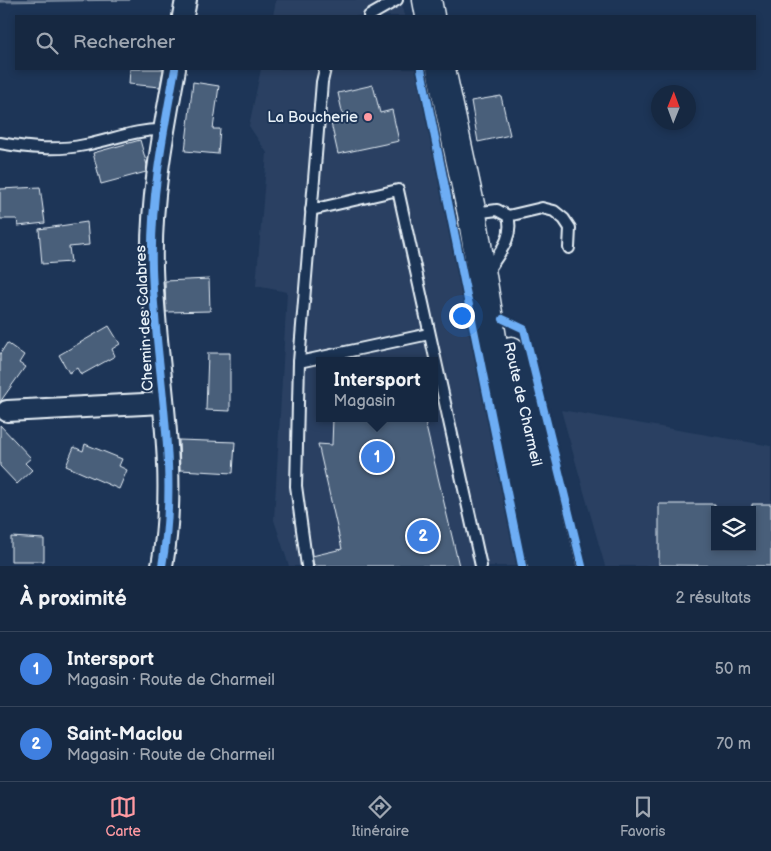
<!DOCTYPE html>
<html lang="fr">
<head>
<meta charset="utf-8">
<style>
  :root { --surface:#162841; --page:#1f3048; --text:#f1f3f6; --muted:#9ea6b1; --line:#35445a; --accent:#ff9aa2 }
  body { margin:0; font-family:"Balsamiq Sans",sans-serif; background:var(--page); color:var(--text) }
  .controls { position:absolute; right:15px; bottom:15px; display:grid; overflow:hidden; border-radius:0px; box-shadow:0 2px 8px #0003 }
  .controls button { width:45px; height:45px; display:grid; place-items:center; padding:0; border:0; border-bottom:1px solid var(--line); background:var(--surface); color:var(--text); font:25px sans-serif }
  .compass { position:absolute; left:651px; top:85px; width:45px; height:45px; border-radius:50%; background:var(--surface); box-shadow:0 2px 8px #0003; rotate:1deg }
  .you { position:absolute; left:461px; top:315px; width:18px; height:18px; margin:-12px; border:4px solid #fff; border-radius:50%; background:#1a73e8; box-shadow:0 0 0 8px #1a73e833 }
  .badge { display:grid; place-items:center; width:32px; height:32px; border-radius:50%; background:var(--accent); color:#fff; font-size:16px; font-weight:700 }
  .pin { position:absolute; translate:-50% -50%; border:2px solid #fff; box-shadow:0 1px 5px #0006 }
  .popup { position:absolute; left:316px; top:357px; width:122px; height:65px; box-sizing:border-box; display:grid; place-content:center; border-radius:0px; background:var(--surface); filter:drop-shadow(0 1px 4px #0005); font-size:16px; white-space:nowrap; color:var(--muted) }
  .popup b { font-size:19px; color:var(--text) }
  .popup::after { content:''; position:absolute; left:50%; top:100%; margin-left:-10px; border:10px solid transparent; border-top-color:var(--surface) }
  .list { margin:0; padding:0; list-style:none }
  h2 { display:flex; justify-content:space-between; align-items:center; height:65px; margin:0; padding:0 20px; font-size:21px }
  h2 small { font-size:16px; font-weight:400; color:var(--muted) }
  .list li { display:grid; grid-template-columns:32px 1fr auto; gap:15px; align-items:center; box-sizing:border-box; height:75px; padding:0 20px; border-top:1px solid var(--line) }
  .list b { display:block; font-size:19px; white-space:nowrap }
  .list p { margin:0; font-size:16px; white-space:nowrap; color:var(--muted) }
  .list em { font-size:16px; font-style:normal; color:var(--muted) }
  .icon { flex:none; width:28px; height:28px; fill:none; stroke:currentColor; stroke-width:2; stroke-linecap:round; stroke-linejoin:round }
  .map { position:relative; flex:none; width:771px; height:566px; overflow:hidden }
  .search { position:absolute; background:var(--surface); box-shadow:0 2px 8px #0003; left:15px; right:15px; top:15px; height:55px; display:flex; align-items:center; gap:12px; box-sizing:border-box; padding:0 18px; border-radius:0px; color:var(--muted); font-size:19px }
  .sheet { height:215px; background:var(--surface) }
  nav { display:flex; justify-content:space-around; align-items:center; box-sizing:border-box; height:70px; border-top:1px solid var(--line); background:var(--surface); font-size:14px; color:var(--muted) }
  nav a { display:grid; justify-items:center; gap:2px }
  nav .on { color:var(--accent) }
  .map>svg:first-child { display:block }
  .built { fill:#2a4162; fill-rule:evenodd }
  .green { fill:#374d6c; stroke:#909fb2 }
  .building { fill:#495e7a; stroke:#e8f1f8 }
  .lines { fill:none; stroke-linecap:round; stroke-linejoin:round }
  .service-casing { stroke:#e8f1f8; stroke-width:14 }
  .minor-casing { stroke:#e8f1f8; stroke-width:24 }
  .primary-casing { stroke:#e8f1f8; stroke-width:31 }
  .service { stroke:#1d3557; stroke-width:10 }
  .minor { stroke:#1d3557; stroke-width:20 }
  .primary { stroke:#1d3557; stroke-width:28 }
  .cycleway-casing { stroke:#1d3557; stroke-width:11 }
  .cycleway { stroke:#6dadf4; stroke-width:8 }
  .poi-dot { fill:#ff9aa2; stroke:#1d3557; stroke-width:2 }
  .labels { text-anchor:middle; stroke-width:4; stroke-linejoin:round; paint-order:stroke }
  .poi-label { font-size:15px; fill:#e8f1f8; stroke:#1d3557; text-anchor:end }
  .street-label { font-size:15px; fill:#e8f1f8; stroke:#1d3557 }
</style>
</head>
<body>
<div class="map">
<svg width="771" height="566" viewBox="0 0 771 566">
  <rect width="100%" height="100%" fill="#1d3557"/>
  <filter id="ink" filterUnits="userSpaceOnUse"><feTurbulence type="fractalNoise" baseFrequency=".02" numOctaves="2"/><feDisplacementMap in="SourceGraphic" scale="10" xChannelSelector="R" yChannelSelector="G"/><feConvolveMatrix kernelMatrix="1 2 1 2 8 2 1 2 1" color-interpolation-filters="sRGB"/></filter>
  <g filter="url(#ink)">
    <!-- built -->
    <g class="built">
      <polygon points="276,0 401,0 405,16 273,16"/>
      <path d="M261,69H416L519,566H289L274,520L287,292L256,286L267,153L249,126ZM320,361H434V418H320Z"/>
      <path d="M561,410L771,446V566H605ZM715,510H752V547H715Z"/>
    </g>
    <!-- green -->
    <polygon class="green" points="0,0 130,0 0,2"/>
    <!-- building -->
    <g class="building">
      <polygon points="130,69 163,69 160,87 129,84"/>
      <polygon points="193,82 219,86 213,129 220,129 218,154 185,151"/>
      <polygon points="373,85 380,113 392,110 399,141 338,154 331,123 344,120 338,93"/>
      <polygon points="501,96 510,135 478,142 471,101"/>
      <polygon points="140,140 147,165 146,172 101,184 93,153"/>
      <polygon points="40,187 45,223 18,226 17,219 0,219 0,189"/>
      <polygon points="87,222 89,245 69,247 71,262 42,264 39,229"/>
      <polygon points="209,279 210,311 166,312 165,281"/>
      <polygon points="109,326 120,344 112,349 115,356 81,375 77,368 69,373 59,355"/>
      <polygon points="7,343 24,355 19,363 25,367 0,402 0,354"/>
      <polygon points="208,353 230,353 230,411 206,410"/>
      <polygon points="333,418 424,418 459,566 314,566 312,556 342,549 318,444 332,445"/>
      <polygon points="0,425 31,458 25,463 32,470 17,484 0,466"/>
      <polygon points="179,440 235,442 233,473 180,470"/>
      <polygon points="85,444 122,459 119,466 127,470 119,489 66,466 74,447 83,451"/>
      <polygon points="659,504 715,504 715,547 752,547 752,504 771,504 771,566 659,565"/>
      <polygon points="11,537 44,539 44,561 11,561"/>
    </g>
    <g class="lines">
      <defs>
        <g id="service">
          <polyline points="369,16 397,0"/>
          <path d="M0,143C29,148 56,151 85,145C112,140 136,129 164,130"/>
          <polyline points="311,210 398,190 481,566"/>
          <path d="M474,213L497,210L508,216C514,237 500,252 489,269"/>
          <polyline points="508,216 542,208 554,211 564,219 570,228 569,248"/>
          <polyline points="299,362 429,334"/>
          <polyline points="307,566 296,486 299,362 322,82 325,69"/>
        </g>
        <g id="minor">
          <polyline points="183,16 186,0"/>
          <polyline points="7,411 163,403"/>
          <path d="M162,566C180,464 155,370 152,268C150,201 163,134 175,69"/>
        </g>
        <g id="primary">
          <polyline points="427,0 430,16"/>
          <polyline points="441,69 472,214 503,406 542,566"/>
          <polyline points="511,351 562,566"/>
        </g>
      </defs>
      <!-- service casing -->
      <use href="#service" class="service-casing"/>
      <!-- minor casing -->
      <use href="#minor" class="minor-casing"/>
      <!-- primary casing -->
      <use href="#primary" class="primary-casing"/>
      <!-- service -->
      <use href="#service" class="service"/>
      <!-- minor -->
      <use href="#minor" class="minor"/>
      <!-- primary -->
      <use href="#primary" class="primary"/>
      <defs>
        <g id="cycleway">
          <polyline points="421,69 522,566"/>
          <polyline points="503,319 524,329 582,566"/>
          <path d="M162,566C180,464 155,370 152,268C150,201 163,134 175,69"/>
        </g>
      </defs>
      <!-- cycleway casing -->
      <use href="#cycleway" class="cycleway-casing"/>
      <!-- cycleway -->
      <use href="#cycleway" class="cycleway"/>
    </g>
  </g>
  <!-- markers -->
  <circle class="poi-dot" cx="368" cy="117" r="5"/>
  <g class="labels">
    <!-- poi labels -->
    <g class="poi-label">
      <text x="358" y="122">La Boucherie</text>
    </g>
    <!-- street labels -->
    <g class="street-label">
      <text transform="translate(144 318) rotate(-93)" y="5">Chemin des Calabres</text>
      <text transform="translate(523 404) rotate(77)" y="5">Route de Charmeil</text>
    </g>
  </g>
</svg>
<div class="controls">
<button><svg class="icon" aria-label="layers" viewBox="0 0 24 24"><path d="M12 4l9 5-9 5-9-5zM3 14l9 5 9-5"/></svg></button>
</div>
<svg class="compass" viewBox="-18 -18 36 36"><path d="M0-13l5 13h-10z" fill="#e53935"/><path d="M0 13l5-13h-10z" fill="#9ea6b1"/></svg>
<div class="you"></div>
<div class="pin badge" style="left:377px;top:457px;background:#3f7fe0">1</div>
<div class="popup"><b>Intersport</b>Magasin</div>
<div class="pin badge" style="left:423px;top:536px;background:#3f7fe0">2</div>
<div class="search"><svg class="icon" aria-label="search" viewBox="0 0 24 24"><circle cx="10" cy="10" r="6"/><path d="M15 15l6 6"/></svg>Rechercher</div>
</div>
<section class="sheet">
<h2>À proximité<small>2 résultats</small></h2>
<ul class="list">
<li><span class="badge" style="background:#3f7fe0">1</span><div><b>Intersport</b><p>Magasin · Route de Charmeil</p></div><em>50 m</em></li>
<li><span class="badge" style="background:#3f7fe0">2</span><div><b>Saint-Maclou</b><p>Magasin · Route de Charmeil</p></div><em>70 m</em></li>
</ul>
</section>
<nav>
<a class="on"><svg class="icon" aria-label="map" viewBox="0 0 24 24"><path d="M3 6l6-2 6 2 6-2v14l-6 2-6-2-6 2zM9 4v14M15 6v14"/></svg>Carte</a>
<a><svg class="icon" aria-label="directions" viewBox="0 0 24 24"><path d="M12 3l9 9-9 9-9-9zM9 14v-3h6M13 9l2 2-2 2"/></svg>Itinéraire</a>
<a><svg class="icon" aria-label="saved" viewBox="0 0 24 24"><path d="M7 4h10v16l-5-4-5 4z"/></svg>Favoris</a>
</nav>
</body>
</html>
